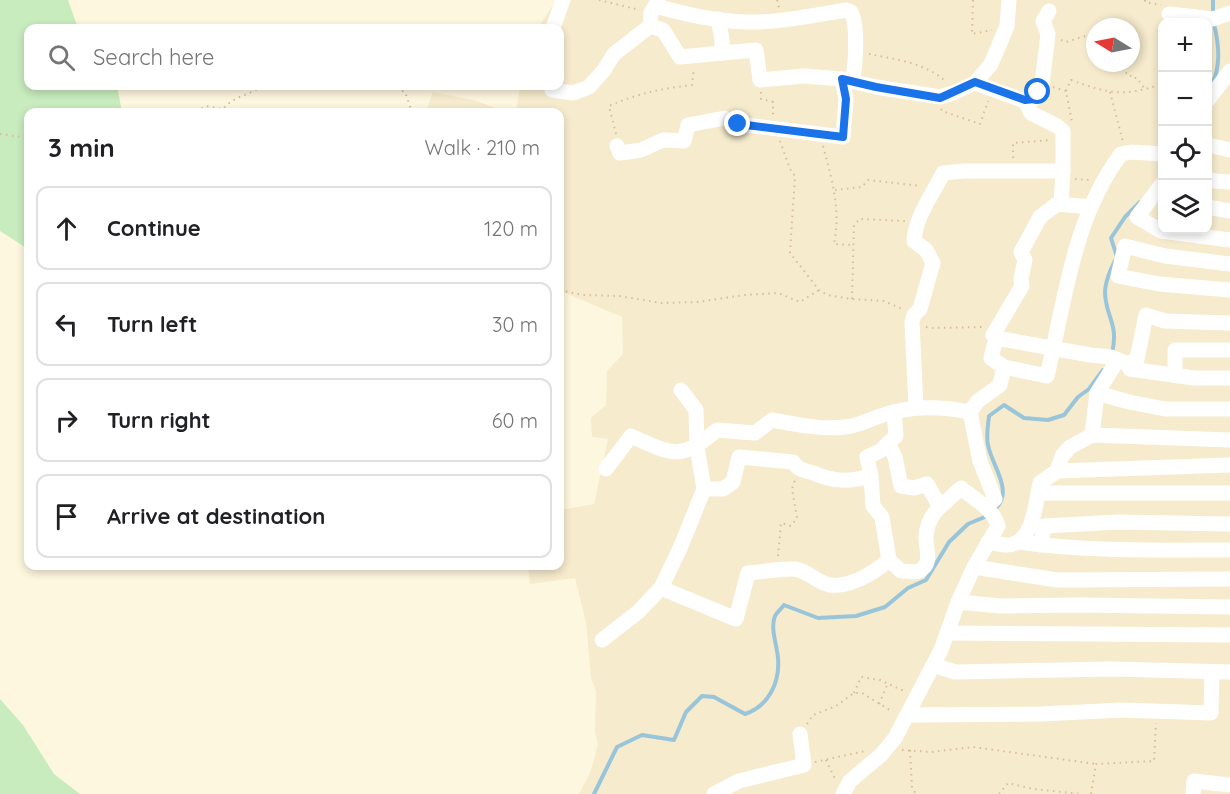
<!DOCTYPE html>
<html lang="en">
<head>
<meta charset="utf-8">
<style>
  :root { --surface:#fff; --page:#f6f6f6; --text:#202124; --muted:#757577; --line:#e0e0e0 }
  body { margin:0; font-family:Quicksand,sans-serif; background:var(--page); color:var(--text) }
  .controls { position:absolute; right:18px; top:18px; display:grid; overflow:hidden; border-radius:12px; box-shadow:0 3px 9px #0003 }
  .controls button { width:54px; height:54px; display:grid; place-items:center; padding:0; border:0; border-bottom:2px solid var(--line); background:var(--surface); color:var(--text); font:30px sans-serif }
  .compass { position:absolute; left:1086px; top:18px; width:54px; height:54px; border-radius:50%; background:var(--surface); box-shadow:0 3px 9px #0003; rotate:280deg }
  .stop { position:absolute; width:18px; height:18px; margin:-14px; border:4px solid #1a73e8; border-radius:50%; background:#fff }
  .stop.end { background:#1a73e8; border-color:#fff; box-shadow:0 2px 6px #0008 }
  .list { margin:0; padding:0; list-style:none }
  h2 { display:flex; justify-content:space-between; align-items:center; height:78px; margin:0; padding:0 24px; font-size:26px }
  h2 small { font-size:20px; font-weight:400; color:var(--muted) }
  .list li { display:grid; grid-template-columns:39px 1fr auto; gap:18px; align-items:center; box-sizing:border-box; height:84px; margin:0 12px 12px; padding:0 12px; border:2px solid var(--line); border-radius:12px }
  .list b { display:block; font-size:22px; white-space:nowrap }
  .list em { font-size:20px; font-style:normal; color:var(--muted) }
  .icon { flex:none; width:33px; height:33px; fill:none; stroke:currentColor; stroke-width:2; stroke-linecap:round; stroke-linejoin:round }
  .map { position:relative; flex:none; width:1230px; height:794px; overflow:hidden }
  .search { position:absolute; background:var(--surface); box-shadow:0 3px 9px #0003; left:24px; top:24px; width:540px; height:66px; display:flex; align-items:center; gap:15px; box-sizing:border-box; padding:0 21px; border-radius:12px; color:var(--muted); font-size:22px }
  .panel { position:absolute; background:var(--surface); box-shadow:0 3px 9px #0003; left:24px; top:108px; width:540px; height:462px; border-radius:12px }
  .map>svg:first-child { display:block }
  .residential { fill:#f6ebcd; fill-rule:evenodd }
  .green { fill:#c8ecbd }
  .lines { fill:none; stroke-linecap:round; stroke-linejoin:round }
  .stream { stroke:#99c5db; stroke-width:4 }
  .path { stroke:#d9bd99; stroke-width:2; stroke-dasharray:1.5 4.5; stroke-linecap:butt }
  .minor { stroke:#fff; stroke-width:15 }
  .route { stroke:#1a73e8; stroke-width:8 }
</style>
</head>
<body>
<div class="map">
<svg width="1230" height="794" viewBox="0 0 1230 794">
  <rect width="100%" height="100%" fill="#fef7df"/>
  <!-- residential -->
  <g class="residential">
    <path d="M556,0H1230V794H579L590,773L598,745L595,732L596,691L591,678L586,622L575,578L530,584L528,566H560V510L594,504L608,439L592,437L591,418L606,405L607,371L623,354L622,317L563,292L560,287V112H516L520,86H560V28H538ZM1162,22H1208V230H1162ZM1095,27H1131V63H1095Z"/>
    <polygon points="433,92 473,100 507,112 426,112"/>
  </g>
  <!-- green -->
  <g class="green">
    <polygon points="0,0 68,0 78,28 28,28 28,86 117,86 122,112 28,112 28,249 0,231"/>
    <polygon points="0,699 23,725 54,774 80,794 0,794"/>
  </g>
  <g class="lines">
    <!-- stream -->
    <g class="stream">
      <polyline points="1213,0 1213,14"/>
      <path d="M1212,84C1222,64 1219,42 1213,21"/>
      <polyline points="1159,181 1162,172"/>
      <path d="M1112,353C1119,324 1106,318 1105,293C1105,281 1111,268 1117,257L1111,238L1125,217L1140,202"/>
      <path d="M993,511C1016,492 992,467 988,445C986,436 988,425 989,416L1004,405L1024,418L1048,420L1064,415L1078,397L1089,389L1103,370"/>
      <path d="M594,794L617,747L642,735L674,740L686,712L702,696L714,697L745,714C769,706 780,682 778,658C777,645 770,628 775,616C777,612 782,608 784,605L818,618L856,616L885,607L908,588L926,580L949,542L968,524L987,516"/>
    </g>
    <!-- path -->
    <g class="path">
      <polyline points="599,0 640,10"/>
      <polyline points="777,0 779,8"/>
      <polyline points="973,0 972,34 992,30"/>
      <polyline points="1145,0 1145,2 1161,5"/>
      <polyline points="1061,40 1066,42 1095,33"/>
      <path d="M869,54C894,59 926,63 945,81"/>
      <polyline points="1121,63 1124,73 1129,73 1132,78 1137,78 1144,88"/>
      <polyline points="323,86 336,88 355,86"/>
      <polyline points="391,86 405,92 412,112"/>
      <polyline points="1053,87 1066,91 1072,122"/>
      <path d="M1066,91L1071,80C1110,94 1123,97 1162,84"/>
      <polyline points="761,92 761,99 773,102 773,116"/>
      <polyline points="1110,92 1123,142"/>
      <polyline points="941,109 942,111 980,124 988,101"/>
      <path d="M197,112L205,106L223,109C236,94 248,97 261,86"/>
      <polyline points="0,134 28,138"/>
      <path d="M616,134L609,106C639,93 660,89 692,85L694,68"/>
      <polyline points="780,141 790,169 795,176 790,253 819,290 827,295 852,299 884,301 902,309"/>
      <path d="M823,146C832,180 841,209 834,244L854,245"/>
      <polyline points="1013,158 1013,143 1052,140"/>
      <polyline points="1075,179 1090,180"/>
      <polyline points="835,190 862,187 868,180 921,186"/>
      <polyline points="560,290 582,295 619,296 661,303 697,302 745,295 778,293 800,302 819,290"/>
      <polyline points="852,299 854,226 859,219 906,221"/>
      <polyline points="926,327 931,328 983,327"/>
      <polyline points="778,556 781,523 791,526 797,518 792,489 795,480"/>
      <polyline points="854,693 861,677 880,680 906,692"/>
      <polyline points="879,704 888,683"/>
      <polyline points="807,724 813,715 836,706 854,693 862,693 893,712"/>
      <polyline points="902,750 931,752 973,747 1096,764"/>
      <polyline points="910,750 912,788 916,794"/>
      <polyline points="826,760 836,781"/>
      <polyline points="815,762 865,751"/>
      <polyline points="999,794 1008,783 1033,789 1081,794"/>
      <polyline points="1091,794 1096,764 1154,761 1156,723"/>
    </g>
    <!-- minor -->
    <g class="minor">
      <path d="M655,6C685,14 714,21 746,22C779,23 814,15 847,10L851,12C858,25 856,66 852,81"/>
      <polyline points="1169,14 1213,19 1230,13"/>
      <polyline points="718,19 722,39 722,53 756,50 760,80 804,76 842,79 876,87 940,97 953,93 975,83 991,64 1007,26 1009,0"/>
      <polyline points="650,26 663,30 680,57 722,53"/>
      <polyline points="553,28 563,0"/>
      <polyline points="975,83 1025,101 1034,99 1042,84 1048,34 1043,21 1049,11"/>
      <polyline points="553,86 552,90 573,93 589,87 604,70 614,54 650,26 651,13 658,0"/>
      <polyline points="1208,100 1230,71"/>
      <polyline points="1025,101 1031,113 1057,126 1063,131 1063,171"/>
      <polyline points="1208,145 1230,150"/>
      <polyline points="617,146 620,153 641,150 663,140 684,141 688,125 725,118 738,124 843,137 846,99 842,79"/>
      <polyline points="1208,179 1215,181 1230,182"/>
      <polyline points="1162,184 1137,217 1161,231 1230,240"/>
      <polyline points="1208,207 1230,211"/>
      <polyline points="1230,264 1165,256 1125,246 1118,276 1159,284 1230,290"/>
      <polyline points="996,338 1090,355 1111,357 1128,364 1130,369 1194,378 1230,378"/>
      <polyline points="1128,364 1137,359 1146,315 1165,321 1230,323"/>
      <path d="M1004,367L1047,376C1065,301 1073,218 1121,154L1131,152L1162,154"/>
      <polyline points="1175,375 1175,350 1230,350"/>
      <polyline points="1097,393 1129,402 1165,409 1230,409"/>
      <path d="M916,408L912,322L914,315L920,309L933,263L926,250L914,241C916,215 932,196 943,173L964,171H1063L1061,204"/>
      <polyline points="1092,435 1097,393 1117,361"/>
      <path d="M606,469L631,436C673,455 680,461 717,430L755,433L772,420C796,424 820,430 845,427C858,426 868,420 880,416C910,405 940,406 970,412"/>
      <polyline points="1057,471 1230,465"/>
      <path d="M704,489H723L733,482L739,457L793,462C801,472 803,469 813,473C835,482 848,482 871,476"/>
      <polyline points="1038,493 1230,493"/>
      <polyline points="986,507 995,499 980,461 970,412 978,401 1000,385 1004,367 991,358 996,338 993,335 1022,286 1021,279 1025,260 1021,252 1040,217 1057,204 1091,207"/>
      <path d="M988,542C994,543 1001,545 1007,545C1033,545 1036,502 1040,483L1057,471L1062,456L1070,447L1092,435L1230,440"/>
      <path d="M1019,542C1088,552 1160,550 1230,550"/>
      <polyline points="1041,545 1044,526 1118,522 1230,524"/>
      <polyline points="889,560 882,517 873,506 871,476 867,457 880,451 896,436 894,412"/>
      <polyline points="974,567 1057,580 1230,579"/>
      <path d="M661,588L736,619L748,573C763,572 780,568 795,569C809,571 817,583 830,585C850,588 875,572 889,560L901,571C906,571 914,573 919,571C934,564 925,547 926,536C927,524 931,515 940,507L927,484L914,488L901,486L895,457L888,443"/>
      <polyline points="958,602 1001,606 1079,605 1230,607"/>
      <polyline points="948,633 1230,635"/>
      <polyline points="602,640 638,612 661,588 681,546 704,489 697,447 696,410 681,390"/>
      <polyline points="933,665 955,672 1112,669 1230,672"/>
      <polyline points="908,715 1041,714 1122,710 1211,713 1212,672"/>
      <polyline points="714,794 739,781 804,765 800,734"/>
      <path d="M843,794L850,781L881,755L895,738L941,650L958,602L974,567L998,526C994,509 974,499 961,488L940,507"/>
      <polyline points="1193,794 1194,781 1230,785"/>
    </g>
  </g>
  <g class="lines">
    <!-- route -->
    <polyline class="route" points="738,124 843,137 846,99 842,79 876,87 940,98 975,82 1025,100 1034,99 1038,92"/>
  </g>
</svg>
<div class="controls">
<button>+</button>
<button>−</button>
<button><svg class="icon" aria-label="locate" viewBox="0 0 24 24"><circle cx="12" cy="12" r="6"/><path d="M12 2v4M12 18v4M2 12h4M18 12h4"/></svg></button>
<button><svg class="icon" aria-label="layers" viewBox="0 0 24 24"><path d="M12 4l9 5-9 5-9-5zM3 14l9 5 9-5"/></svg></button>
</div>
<svg class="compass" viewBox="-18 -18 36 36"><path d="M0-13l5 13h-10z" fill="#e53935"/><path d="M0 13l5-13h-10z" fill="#757577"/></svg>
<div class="stop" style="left:1038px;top:92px"></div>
<div class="stop end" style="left:738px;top:124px"></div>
<div class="search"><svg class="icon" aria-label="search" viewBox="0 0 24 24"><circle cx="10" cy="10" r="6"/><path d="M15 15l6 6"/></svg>Search here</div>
<section class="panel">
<h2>3 min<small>Walk · 210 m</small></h2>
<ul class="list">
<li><svg class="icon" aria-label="ahead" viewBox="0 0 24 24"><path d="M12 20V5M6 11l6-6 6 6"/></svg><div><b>Continue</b></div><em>120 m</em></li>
<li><svg class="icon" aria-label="left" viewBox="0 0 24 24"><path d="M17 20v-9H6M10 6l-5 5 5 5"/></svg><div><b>Turn left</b></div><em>30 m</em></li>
<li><svg class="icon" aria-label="right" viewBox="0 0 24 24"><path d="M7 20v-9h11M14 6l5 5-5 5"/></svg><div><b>Turn right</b></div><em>60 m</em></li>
<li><svg class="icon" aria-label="arrive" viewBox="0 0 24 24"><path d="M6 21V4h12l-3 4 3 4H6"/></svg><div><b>Arrive at destination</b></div></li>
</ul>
</section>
</div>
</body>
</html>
